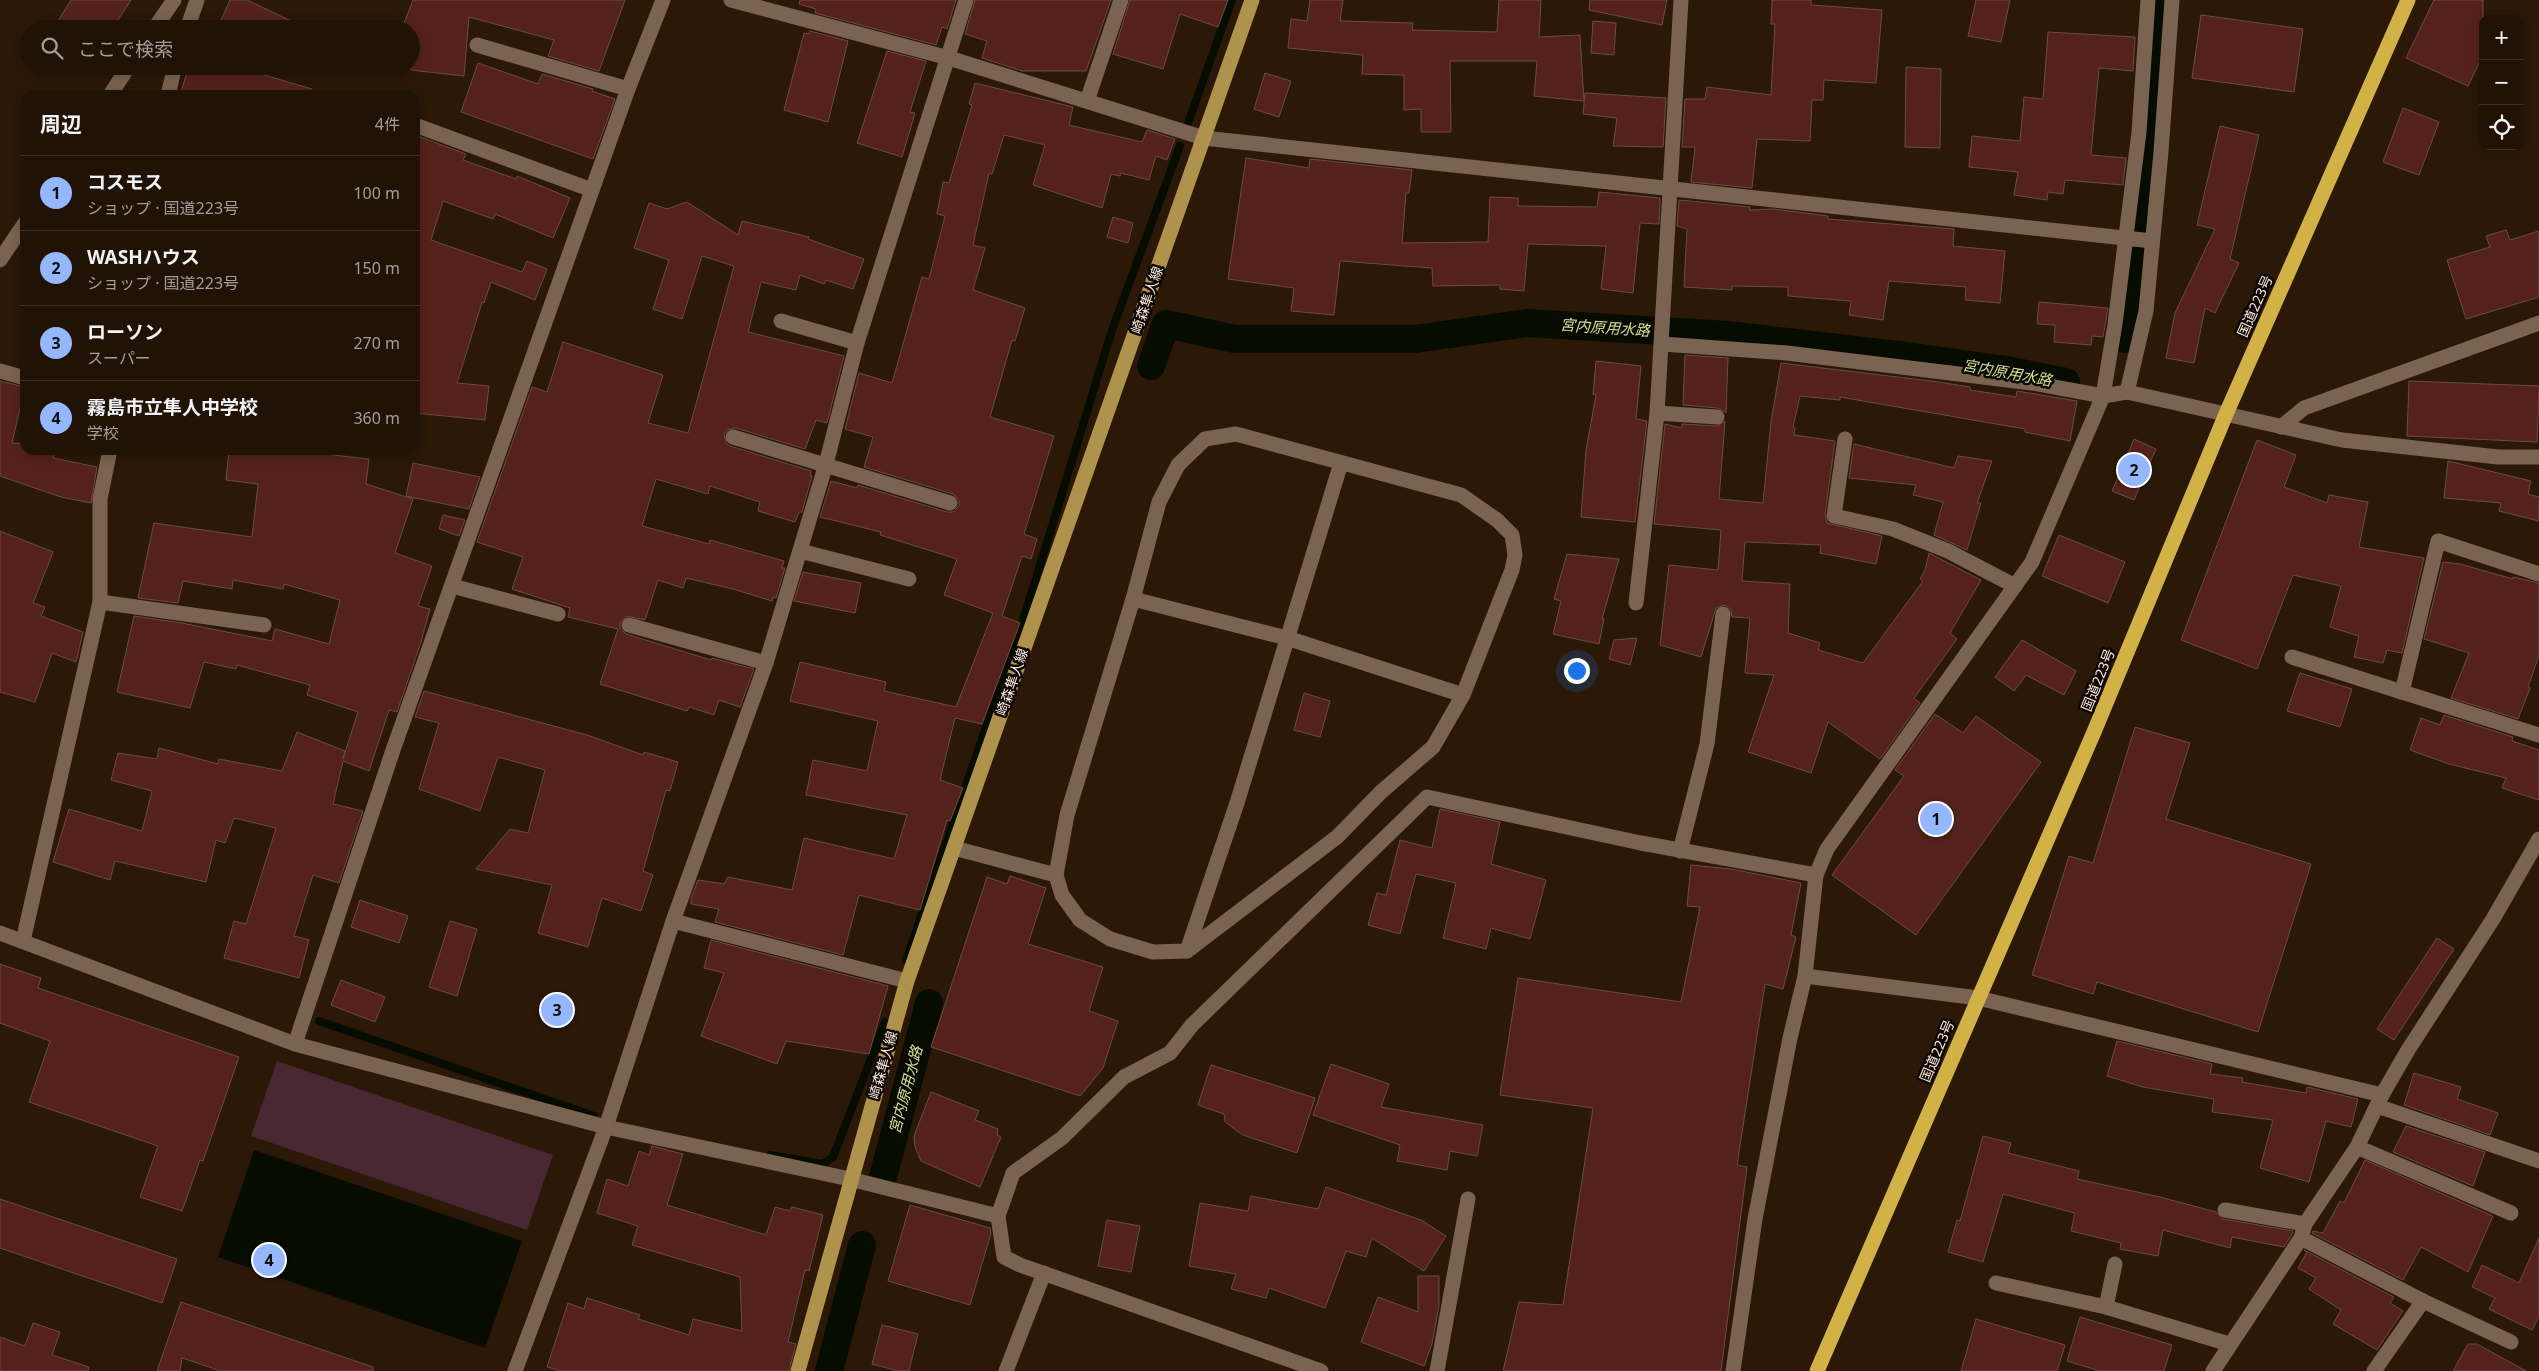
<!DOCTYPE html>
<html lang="ja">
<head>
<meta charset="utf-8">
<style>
  :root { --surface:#201205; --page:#281b0f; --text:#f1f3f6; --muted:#a29e9a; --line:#3d3227; --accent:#94b7fd }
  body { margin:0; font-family:"Noto Sans","Noto Sans JP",sans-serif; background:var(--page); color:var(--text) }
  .controls { position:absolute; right:15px; top:15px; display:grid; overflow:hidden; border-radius:10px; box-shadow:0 2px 12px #0003 }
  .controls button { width:45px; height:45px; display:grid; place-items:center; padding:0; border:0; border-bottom:1px solid var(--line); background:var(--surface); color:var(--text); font:25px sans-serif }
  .you { position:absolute; left:1576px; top:670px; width:18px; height:18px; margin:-12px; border:4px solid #fff; border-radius:50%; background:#1a73e8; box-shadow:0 0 0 8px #1a73e833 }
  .badge { display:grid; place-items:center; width:32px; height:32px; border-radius:50%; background:var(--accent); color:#111; font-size:16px; font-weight:700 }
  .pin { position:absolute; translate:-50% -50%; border:2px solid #fff; box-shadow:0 1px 5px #0006 }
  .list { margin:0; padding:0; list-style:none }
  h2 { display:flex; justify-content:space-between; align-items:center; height:65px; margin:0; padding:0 20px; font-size:21px }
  h2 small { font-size:16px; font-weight:400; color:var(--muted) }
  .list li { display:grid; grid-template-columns:32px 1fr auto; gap:15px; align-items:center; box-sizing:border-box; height:75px; padding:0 20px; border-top:1px solid var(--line) }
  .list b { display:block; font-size:19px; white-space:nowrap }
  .list p { margin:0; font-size:16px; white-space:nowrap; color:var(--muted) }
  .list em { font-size:16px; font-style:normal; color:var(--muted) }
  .icon { flex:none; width:28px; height:28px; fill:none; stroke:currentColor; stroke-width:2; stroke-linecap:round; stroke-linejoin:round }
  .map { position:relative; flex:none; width:2539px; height:1371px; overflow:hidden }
  .search { position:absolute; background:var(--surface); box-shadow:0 2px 12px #0003; left:20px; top:20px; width:400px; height:55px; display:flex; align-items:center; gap:12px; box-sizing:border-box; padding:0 18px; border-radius:28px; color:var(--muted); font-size:19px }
  .panel { position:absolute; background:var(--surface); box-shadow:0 2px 12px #0003; left:20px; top:90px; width:400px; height:365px; border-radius:15px }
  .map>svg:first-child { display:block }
  .green { fill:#492733 }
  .water { fill:#060c00 }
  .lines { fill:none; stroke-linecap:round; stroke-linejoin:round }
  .stream { stroke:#060c00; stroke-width:8 }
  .canal { stroke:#060c00; stroke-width:28 }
  .building { fill:#54221b; stroke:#6a4c47 }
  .minor { stroke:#7a6350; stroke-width:15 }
  .major { stroke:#af924b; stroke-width:15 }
  .highway { stroke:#d2b247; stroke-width:15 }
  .labels { text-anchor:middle; stroke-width:5; stroke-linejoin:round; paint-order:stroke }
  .street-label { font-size:14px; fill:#f9ebe0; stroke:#0d0602 }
  .water-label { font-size:15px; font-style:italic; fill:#c7e294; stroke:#0d0602 }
</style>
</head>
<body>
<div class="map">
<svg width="2539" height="1371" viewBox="0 0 2539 1371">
  <rect width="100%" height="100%" fill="#2b1807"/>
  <!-- green -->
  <polygon class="green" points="277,1061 553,1155 527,1230 251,1136"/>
  <!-- water -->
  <polygon class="water" points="254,1150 522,1241 485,1348 218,1257"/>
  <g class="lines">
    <!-- stream -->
    <g class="stream">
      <polyline points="1187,126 1232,0"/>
      <polyline points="906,960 1026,611 1112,330 1180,146"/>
      <polyline points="319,1021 594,1116"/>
      <polyline points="770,1155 823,1164 833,1157 885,1022"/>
    </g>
    <!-- canal -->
    <g class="canal">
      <polyline points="2126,339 2143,212 2161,0"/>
      <polyline points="1151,366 1166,324 1235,339 1415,339 1527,323 1728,335 1914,357 2006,370 2066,382"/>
      <polyline points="883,1177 929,1003"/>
      <polyline points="829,1371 862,1245"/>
    </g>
  </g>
  <!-- building -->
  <g class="building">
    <polygon points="71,0 131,0 112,29 53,29"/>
    <polygon points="230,0 247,0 308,29 217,29"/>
    <polygon points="413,0 625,0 599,71 548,56 554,40 469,17 464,76 411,70 411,29 402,28"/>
    <polygon points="800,0 956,0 947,29 942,27 936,45 815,13 816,9 799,4"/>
    <polygon points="975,0 1111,0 1086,71 1022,71 982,58 987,41 965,34"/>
    <polygon points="1130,0 1228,0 1218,27 1180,14 1163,69 1113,54"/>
    <polygon points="1310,0 1343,0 1340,21 1413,23 1412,30 1497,32 1499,0 1541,0 1539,37 1580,35 1584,101 1534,96 1537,61 1450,61 1451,132 1421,132 1421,109 1404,110 1404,75 1362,74 1363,55 1288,48 1291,19 1307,21"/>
    <polygon points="1590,0 1667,0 1662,25 1589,10"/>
    <polygon points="1772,0 1811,0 1811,5 1882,10 1876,83 1824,80 1823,100 1812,100 1810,141 1757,139 1752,188 1691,182 1695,147 1682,147 1685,99 1705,99 1707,87 1771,95 1775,24 1771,24"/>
    <polygon points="1976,0 2010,0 2001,42 1968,36"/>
    <polygon points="2434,0 2483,0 2483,55 2468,86 2406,58"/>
    <polygon points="2201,15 2303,29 2294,92 2192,78"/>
    <polygon points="1593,21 1616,23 1614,55 1591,53"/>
    <polygon points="810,31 848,41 828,122 784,110 804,33 809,34"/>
    <polygon points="2048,32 2135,37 2133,71 2099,68 2091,155 2126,158 2123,185 2065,180 2063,194 2048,192 2047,200 2014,195 2018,172 1969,167 1972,136 2020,141 2024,97 2043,99"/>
    <polygon points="887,51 926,61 910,112 915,113 902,157 857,143"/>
    <polygon points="478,63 538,84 542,74 593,89 592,91 615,99 593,159 461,112"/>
    <polygon points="189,66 233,66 312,89 311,95 180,95"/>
    <polygon points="1906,67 1941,69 1940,148 1905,147"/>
    <polygon points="1265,73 1291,81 1279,117 1254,109"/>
    <polygon points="975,83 1073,107 1069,125 1142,142 1147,130 1175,139 1167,160 1156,156 1149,180 1121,173 1120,176 1111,174 1102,208 1033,185 1045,145 1004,135 992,174 989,173 973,245 985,248 973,290 1025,308 1015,341 1012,340 990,417 1054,436 1024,534 1037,539 1031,559 1022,556 1002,616 1020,623 982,724 955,718 940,780 963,788 950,821 947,820 920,910 859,895 843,955 715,922 719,909 691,904 691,899 698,880 724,884 728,877 792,890 804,838 894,859 907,815 806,795 813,760 867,771 878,721 790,701 800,662 886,682 884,691 956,707 993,613 944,595 957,559 880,535 881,532 820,517 831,481 857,488 858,485 947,512 953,512 959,506 959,500 953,494 864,467 873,437 845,429 859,373 892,383 922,277 929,279 945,216 937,214 943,182 949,183 972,105 969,104"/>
    <polygon points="1585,93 1666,98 1663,147 1613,146 1617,118 1583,114"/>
    <polygon points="2403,108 2439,122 2419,175 2383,162"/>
    <polygon points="2220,126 2259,135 2230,259 2239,263 2215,313 2205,308 2194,363 2166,358 2175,313 2215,229 2197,225"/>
    <polygon points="415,135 466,154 463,160 516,179 517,176 570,198 553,238 495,214 493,219 443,201 431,240 522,272 527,261 547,269 535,300 491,282 484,303 482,302 457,383 489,386 485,420 415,413"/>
    <polygon points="1246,158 1309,168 1310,159 1412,170 1409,193 1406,193 1402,243 1488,242 1490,197 1518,198 1518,206 1597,207 1599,192 1660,198 1659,224 1640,223 1633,293 1601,289 1606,246 1528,244 1524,291 1500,289 1500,285 1433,286 1432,268 1340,261 1334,315 1291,311 1294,288 1228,279"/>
    <polygon points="1679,200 1750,207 1750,210 1774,209 1828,216 1828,219 1954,229 1953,246 2005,251 2000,303 1965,300 1966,287 1889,281 1883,320 1849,315 1851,301 1788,296 1788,287 1732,286 1732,290 1684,287 1687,229 1677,226"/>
    <polygon points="687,202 738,235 742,221 809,237 808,239 864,259 853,289 826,280 824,284 800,275 796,290 761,282 748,332 844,356 827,423 816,420 805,449 736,428 727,430 724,435 726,443 730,446 811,471 810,476 812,476 802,512 799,512 795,522 758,511 760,502 710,486 708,494 656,479 642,526 709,544 710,540 784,561 782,568 785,568 776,598 773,597 772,601 733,589 686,578 683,588 658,580 645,620 627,616 620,622 620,628 626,634 711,660 712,658 754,669 740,707 719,700 714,715 689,707 687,711 600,684 618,629 568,617 570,608 512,589 523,557 477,542 532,387 547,392 563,342 663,375 648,423 688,433 734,266 702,256 682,319 653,309 669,260 634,248 649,203 667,209"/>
    <polygon points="1113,217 1133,223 1128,243 1107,237"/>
    <polygon points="2506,230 2510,240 2539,231 2539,297 2466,319 2447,260 2490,247 2486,236"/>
    <polygon points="2039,302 2108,308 2103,337 2092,336 2091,345 2054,342 2055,325 2037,324"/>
    <polygon points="1685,355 1728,358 1726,413 1718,408 1683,405"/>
    <polygon points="1596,361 1641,366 1636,419 1647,421 1635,522 1581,517 1586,450 1596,395 1593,394"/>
    <polygon points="1781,363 1939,382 1970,387 1970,390 2016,397 2017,391 2077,401 2070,441 2025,432 2025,429 1840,397 1840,400 1800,396 1793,427 1795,428 1794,435 1835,441 1825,515 1827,523 1882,536 1876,564 1820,553 1821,545 1745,542 1742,581 1790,584 1788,633 1820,643 1818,650 1863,663 1923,581 1920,579 1925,570 1929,553 1981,580 1950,633 1957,639 1914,698 1920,703 1880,759 1828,722 1811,773 1748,752 1774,675 1745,673 1750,618 1732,617 1731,610 1725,605 1716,608 1701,657 1660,645 1669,565 1718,570 1721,530 1654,524 1665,424 1682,428 1682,424 1717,426 1725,421 1719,499 1763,503 1771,422"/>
    <polygon points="0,381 25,387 12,443 25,444 25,450 56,450 53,458 97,467 91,503 61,497 0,476"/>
    <polygon points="2409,381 2539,386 2537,442 2407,436"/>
    <polygon points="2134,439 2156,449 2134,500 2112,491"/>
    <polygon points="2257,440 2296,455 2284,487 2327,503 2329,495 2368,502 2359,547 2424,558 2402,653 2387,650 2383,663 2354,657 2359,636 2330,627 2341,586 2293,575 2257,669 2181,640"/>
    <polygon points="1854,444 1954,468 1958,456 1992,461 1977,503 1981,503 1967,550 1934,535 1943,502 1913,495 1916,485 1849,478"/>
    <polygon points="229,450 289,450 369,459 366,484 413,499 395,553 432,566 418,606 430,609 421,642 397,712 389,710 369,771 343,761 333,804 363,811 339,883 313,875 294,936 309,940 299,978 224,958 234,921 246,924 276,828 234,818 225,843 216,840 206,882 115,861 110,880 53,862 69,809 142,831 152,791 111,780 118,753 157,759 159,748 218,764 219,759 282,771 297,732 345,751 343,759 358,712 307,695 310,685 237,665 236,669 204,662 190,708 117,692 134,616 182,623 272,641 275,629 329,644 340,600 284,584 283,589 233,580 232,589 183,581 178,603 138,598 154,523 252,537 258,484 226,480"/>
    <polygon points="2448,461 2531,481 2528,494 2539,497 2539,521 2499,511 2501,503 2444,498"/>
    <polygon points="413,463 480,477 469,509 406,496"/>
    <polygon points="443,515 465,520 459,536 439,529"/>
    <polygon points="0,531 53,552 33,603 45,607 41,616 83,632 76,662 52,653 35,702 0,692"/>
    <polygon points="2059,535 2125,562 2108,603 2042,576"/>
    <polygon points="1567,554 1619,559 1602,619 1604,619 1599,644 1553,634 1561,601 1554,599"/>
    <polygon points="2443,562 2460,564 2513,579 2513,577 2539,583 2539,655 2528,687 2530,688 2518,719 2451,698 2469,653 2424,639"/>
    <polygon points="803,572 861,583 855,613 794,601"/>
    <polygon points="1637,638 1630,665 1609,659 1614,640"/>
    <polygon points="2022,640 2076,671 2064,695 2026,675 2014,691 1995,677"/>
    <polygon points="2300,673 2352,689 2340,727 2287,711"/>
    <polygon points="424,691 587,735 643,755 644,752 678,762 670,791 666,790 643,871 653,875 641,911 602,898 588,947 538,933 552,885 476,869 510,829 528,833 545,770 498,757 480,811 419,789 439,723 415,717"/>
    <polygon points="1304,693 1330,701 1320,737 1294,730"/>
    <polygon points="1935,714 1963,733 1976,716 2041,762 1916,935 1832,875 1904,776 1895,770"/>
    <polygon points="2444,715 2513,737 2512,741 2539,750 2539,800 2502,788 2506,778 2449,764 2410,750 2421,718 2440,725"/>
    <polygon points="2135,727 2190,743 2166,819 2311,864 2258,1032 2097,982 2093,994 2032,975 2069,856 2093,863"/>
    <polygon points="1440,809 1500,822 1491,864 1546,880 1530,939 1491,928 1486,949 1443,938 1456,883 1416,874 1400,934 1368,925 1377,893 1386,895 1400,840 1432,848"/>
    <polygon points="1691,865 1731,869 1801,883 1791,935 1796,937 1783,989 1765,984 1737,1165 1747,1167 1721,1371 1503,1371 1519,1302 1563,1305 1593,1108 1500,1095 1518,978 1681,1002 1700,907 1687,906"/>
    <polygon points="1010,876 1046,888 1028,944 1103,967 1089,1011 1118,1021 1103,1068 1080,1096 931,1047 987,877 1007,884"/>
    <polygon points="360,900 408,916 399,943 351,927"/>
    <polygon points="450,921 477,929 457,996 429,987"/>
    <polygon points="2437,938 2454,949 2394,1040 2377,1029"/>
    <polygon points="711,940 888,986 869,1054 786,1041 777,1064 701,1036 724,973 704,968"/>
    <polygon points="0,964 41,978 38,988 239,1057 203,1161 200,1160 182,1211 140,1197 158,1146 29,1102 50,1041 0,1023"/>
    <polygon points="341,980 385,997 375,1022 331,1005"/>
    <polygon points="2117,1041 2212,1064 2210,1074 2243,1078 2242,1082 2306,1093 2307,1087 2358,1099 2351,1127 2326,1121 2309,1182 2260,1168 2273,1120 2212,1112 2214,1099 2143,1087 2107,1076"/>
    <polygon points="1331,1064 1389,1084 1381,1107 1483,1125 1477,1156 1450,1151 1447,1170 1397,1161 1400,1145 1313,1115"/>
    <polygon points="1211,1065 1315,1098 1297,1153 1243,1135 1225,1122 1224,1114 1198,1105"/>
    <polygon points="2414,1073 2461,1087 2457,1099 2498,1113 2490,1135 2404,1105"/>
    <polygon points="931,1092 979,1111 975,1120 998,1129 997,1135 1001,1137 980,1187 921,1161 915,1147 914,1136"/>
    <polygon points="2406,1126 2485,1152 2473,1186 2393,1152"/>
    <polygon points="1983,1136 2011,1143 2008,1153 2079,1171 2077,1179 2160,1197 2216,1212 2223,1219 2293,1231 2292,1234 2284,1247 2232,1237 2230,1248 2163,1230 2158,1256 2120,1249 2121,1243 2071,1231 2075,1213 2003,1194 1983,1262 1948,1252 1957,1220 1960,1221"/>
    <polygon points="652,1146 683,1154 667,1205 766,1235 775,1207 790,1211 792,1207 823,1215 809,1271 805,1270 788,1342 796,1344 789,1371 561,1371 547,1367 568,1303 584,1309 587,1298 640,1315 638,1319 689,1335 693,1319 742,1331 740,1277 632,1245 638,1226 597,1213 607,1179 628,1186 639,1151 649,1155"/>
    <polygon points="2365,1160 2493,1216 2468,1272 2421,1247 2403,1280 2312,1233 2313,1231 2323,1233 2340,1201 2344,1203"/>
    <polygon points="1326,1187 1421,1220 1446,1236 1424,1271 1372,1238 1366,1257 1346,1251 1325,1308 1269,1288 1266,1298 1231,1289 1236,1274 1189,1266 1200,1203 1248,1211 1251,1196 1318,1209"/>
    <polygon points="0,1199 177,1259 162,1303 0,1248"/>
    <polygon points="910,1205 990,1228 991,1233 970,1305 888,1281"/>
    <polygon points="1107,1220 1140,1226 1131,1272 1098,1266"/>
    <polygon points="2539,1238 2539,1316 2532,1330 2489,1309 2495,1298 2472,1287 2482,1265 2519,1283"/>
    <polygon points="2304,1250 2394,1297 2390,1303 2403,1311 2377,1350 2333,1324 2341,1310 2309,1289 2316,1278 2298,1268 2307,1252"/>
    <polygon points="1418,1276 1439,1276 1439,1305 1432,1344 1424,1366 1361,1342 1378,1297 1418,1312"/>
    <polygon points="181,1302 373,1367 373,1371 221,1371 182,1358 180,1371 157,1371"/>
    <polygon points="2080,1317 2172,1345 2164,1371 2100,1371 2067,1361"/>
    <polygon points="1976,1319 2065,1345 2057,1371 1961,1371"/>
    <polygon points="33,1323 60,1332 52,1355 89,1367 88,1371 0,1371 0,1337 25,1346"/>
    <polygon points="882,1325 918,1334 909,1371 898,1371 872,1364"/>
    <polygon points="2468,1344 2477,1344 2526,1371 2453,1371"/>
  </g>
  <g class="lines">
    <!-- minor -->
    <g class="minor">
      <polyline points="731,0 949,58 1204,138 2152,241"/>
      <polyline points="154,29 174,0"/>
      <polyline points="187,29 197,0"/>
      <polyline points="477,45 628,89"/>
      <polyline points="110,95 129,66"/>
      <polyline points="168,95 175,66"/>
      <polyline points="1087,101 1121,0"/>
      <polyline points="415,125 592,190"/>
      <polyline points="0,260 25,223"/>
      <polyline points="781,321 857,343"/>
      <polyline points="1662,344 1787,353 2032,383 2103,396 2127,392 2146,311 2161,152 2172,0"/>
      <polyline points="0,371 25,378"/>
      <polyline points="2127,392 2342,440 2498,457 2539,457"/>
      <polyline points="1657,413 1717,417"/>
      <polyline points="2281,427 2304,408 2539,323"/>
      <polygon points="1236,434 1461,495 1497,520 1512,535 1515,555 1512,570 1463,695 1433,747 1381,792 1337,837 1187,951 1153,952 1110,939 1080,920 1062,895 1056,875 1067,815 1133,599 1159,502 1178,465 1205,439"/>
      <polyline points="733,437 950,503"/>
      <polyline points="1845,439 1834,516 1893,529 1948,551 2015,586"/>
      <polyline points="800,551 909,579"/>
      <polyline points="2539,574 2438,541 2402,692 2539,735"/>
      <polyline points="452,586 558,614"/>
      <polyline points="1133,599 1287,638 1463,695"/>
      <polyline points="100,602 264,625"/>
      <polyline points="1636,603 1657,413 1681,0"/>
      <polyline points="629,625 766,663"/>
      <polyline points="2292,657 2402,692"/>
      <polyline points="954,848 1056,875"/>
      <polyline points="1680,851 1707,744 1723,614"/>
      <polyline points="673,921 907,981"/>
      <polyline points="0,933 295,1044 606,1127 850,1179 998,1216 1004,1257 1020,1265 1321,1371"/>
      <polyline points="23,941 100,602 100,499 110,450"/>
      <polyline points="1187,951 1237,803 1341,463"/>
      <polyline points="1805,976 1978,998 2382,1095"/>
      <polyline points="295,1044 393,750 628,89 663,0"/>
      <polyline points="2377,1106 2539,1161"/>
      <polyline points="2357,1147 2511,1213"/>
      <polyline points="2225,1210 2305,1224"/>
      <polyline points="998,1216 1013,1173 1062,1138 1124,1077 1170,1053 1192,1025 1427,797 1641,843 1816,875"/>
      <polyline points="2301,1238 2423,1301 2511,1342"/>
      <polyline points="1996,1283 2106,1307 2229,1344"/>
      <polyline points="2106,1307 2115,1264"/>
      <polyline points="515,1371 606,1127 673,921 766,663 826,464 857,343 966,0"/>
      <polyline points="1006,1371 1044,1273"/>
      <polyline points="1437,1371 1468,1199"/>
      <polyline points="1733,1371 1755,1219 1790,1038 1805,976 1816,875 1827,849 2032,562 2103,396 2115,324 2139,132 2148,0"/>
      <polyline points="2213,1371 2301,1238 2305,1224 2357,1147 2382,1095 2408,1050 2493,919 2539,839"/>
      <polyline points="2374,1371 2423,1301"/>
    </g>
    <!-- major -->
    <polyline class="major" points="798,1371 907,981 1252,0"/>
    <!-- highway -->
    <polyline class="highway" points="1817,1371 2094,732 2226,414 2408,0"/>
  </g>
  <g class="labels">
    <!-- street labels -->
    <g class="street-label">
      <text transform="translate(1147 300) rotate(-71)" y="5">崎森隼人線</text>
      <text transform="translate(2255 306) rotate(-66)" y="5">国道223号</text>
      <text transform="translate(2098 680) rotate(-68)" y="5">国道223号</text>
      <text transform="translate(1012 682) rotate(-71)" y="5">崎森隼人線</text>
      <text transform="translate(1937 1051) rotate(-67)" y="5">国道223号</text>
      <text transform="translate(883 1065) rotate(-74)" y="5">崎森隼人線</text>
    </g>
    <!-- water labels -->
    <g class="water-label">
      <text transform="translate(1605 328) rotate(4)" y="5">宮内原用水路</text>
      <text transform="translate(2007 373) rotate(10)" y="5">宮内原用水路</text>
      <text transform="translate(906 1090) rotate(-75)" y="5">宮内原用水路</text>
    </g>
  </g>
</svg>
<div class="controls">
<button>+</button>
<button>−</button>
<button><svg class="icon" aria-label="locate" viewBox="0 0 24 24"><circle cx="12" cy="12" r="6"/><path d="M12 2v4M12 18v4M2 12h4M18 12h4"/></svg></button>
</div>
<div class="you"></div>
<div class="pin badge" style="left:1936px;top:819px">1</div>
<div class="pin badge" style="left:2134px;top:470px">2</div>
<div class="pin badge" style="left:557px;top:1010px">3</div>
<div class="pin badge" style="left:269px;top:1260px">4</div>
<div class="search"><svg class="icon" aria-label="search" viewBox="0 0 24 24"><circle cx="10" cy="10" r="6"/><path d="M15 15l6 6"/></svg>ここで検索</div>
<section class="panel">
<h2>周辺<small>4件</small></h2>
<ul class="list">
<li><span class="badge">1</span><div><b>コスモス</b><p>ショップ · 国道223号</p></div><em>100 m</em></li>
<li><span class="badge">2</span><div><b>WASHハウス</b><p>ショップ · 国道223号</p></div><em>150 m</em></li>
<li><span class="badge">3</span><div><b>ローソン</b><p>スーパー</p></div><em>270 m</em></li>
<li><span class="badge">4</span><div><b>霧島市立隼人中学校</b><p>学校</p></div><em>360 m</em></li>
</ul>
</section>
</div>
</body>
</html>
